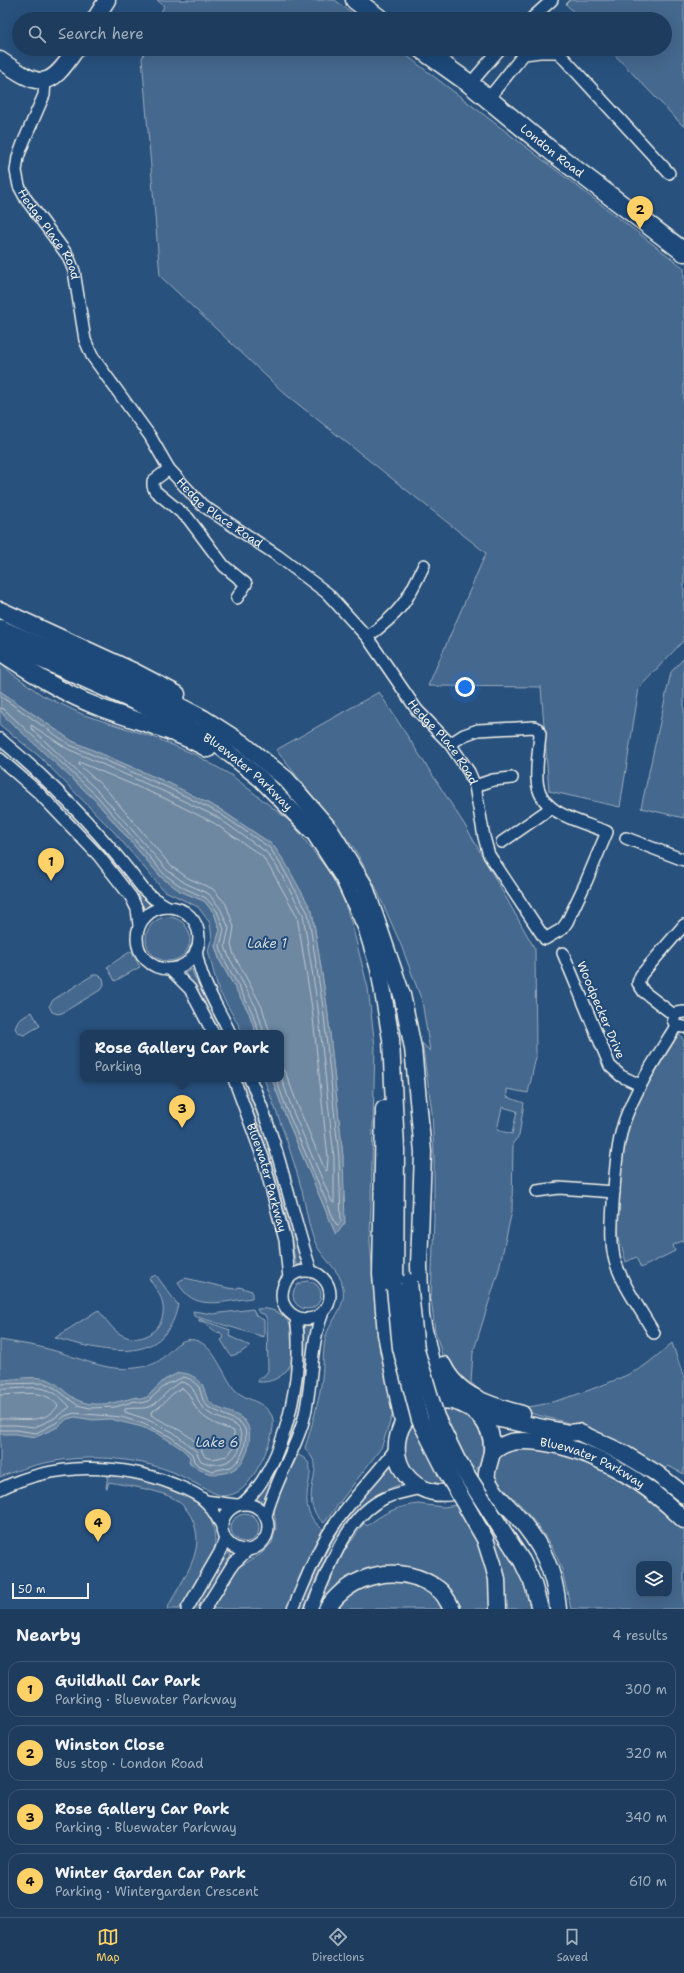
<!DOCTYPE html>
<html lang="en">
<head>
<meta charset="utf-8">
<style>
  :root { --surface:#1e3d5e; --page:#2b4867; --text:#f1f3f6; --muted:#a1aebc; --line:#3c5673; --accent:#ffd166 }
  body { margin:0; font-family:"Shantell Sans",sans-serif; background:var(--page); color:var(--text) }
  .controls { position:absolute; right:12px; bottom:12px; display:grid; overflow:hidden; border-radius:8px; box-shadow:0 4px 16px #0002 }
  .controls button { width:36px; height:36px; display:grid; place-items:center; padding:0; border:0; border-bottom:1px solid var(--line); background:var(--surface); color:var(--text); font:20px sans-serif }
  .scale { position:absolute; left:12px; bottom:10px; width:77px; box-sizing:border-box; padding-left:4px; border:2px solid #f4f1e8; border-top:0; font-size:11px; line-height:14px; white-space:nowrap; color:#f4f1e8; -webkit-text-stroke:3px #1f4a7a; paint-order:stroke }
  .you { position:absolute; left:465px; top:687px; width:14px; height:14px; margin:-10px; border:3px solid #fff; border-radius:50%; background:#1a73e8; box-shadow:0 0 0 6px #1a73e833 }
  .badge { display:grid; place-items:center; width:26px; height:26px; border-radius:50%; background:var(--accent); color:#111; font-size:13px; font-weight:700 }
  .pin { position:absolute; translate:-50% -33px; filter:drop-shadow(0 1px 2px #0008) }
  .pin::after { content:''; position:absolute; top:21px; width:14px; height:12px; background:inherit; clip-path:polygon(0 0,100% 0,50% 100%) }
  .popup { position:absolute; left:80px; top:1030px; width:204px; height:52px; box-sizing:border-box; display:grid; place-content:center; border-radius:8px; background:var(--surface); filter:drop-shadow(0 1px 3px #0005); font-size:13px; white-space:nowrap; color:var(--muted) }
  .popup b { font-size:15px; color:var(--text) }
  .popup::after { content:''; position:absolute; left:50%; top:100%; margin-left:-8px; border:8px solid transparent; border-top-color:var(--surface) }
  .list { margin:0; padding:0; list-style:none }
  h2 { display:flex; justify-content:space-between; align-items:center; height:52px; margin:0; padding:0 16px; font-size:17px }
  h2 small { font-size:13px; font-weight:400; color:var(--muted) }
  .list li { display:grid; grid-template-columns:26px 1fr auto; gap:12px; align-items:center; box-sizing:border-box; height:56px; margin:0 8px 8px; padding:0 8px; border:1px solid var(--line); border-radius:12px }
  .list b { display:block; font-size:15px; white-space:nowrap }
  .list p { margin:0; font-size:13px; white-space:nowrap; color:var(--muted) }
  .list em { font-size:13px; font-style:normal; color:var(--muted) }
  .icon { flex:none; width:22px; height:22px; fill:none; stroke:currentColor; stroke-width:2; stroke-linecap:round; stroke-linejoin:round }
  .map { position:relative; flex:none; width:684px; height:1609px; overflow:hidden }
  .search { position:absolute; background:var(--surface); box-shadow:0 4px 16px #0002; left:12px; right:12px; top:12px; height:44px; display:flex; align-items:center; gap:10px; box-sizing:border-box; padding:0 14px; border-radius:22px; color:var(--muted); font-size:15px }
  .sheet { height:308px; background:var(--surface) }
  nav { display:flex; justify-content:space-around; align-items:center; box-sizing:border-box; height:56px; border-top:1px solid var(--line); background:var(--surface); font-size:11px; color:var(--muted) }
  nav a { display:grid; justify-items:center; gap:2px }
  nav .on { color:var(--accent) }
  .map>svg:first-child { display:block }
  .green { fill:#45688e; stroke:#9cacbb; fill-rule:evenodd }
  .water { fill:#6e88a2; stroke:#a4b2be }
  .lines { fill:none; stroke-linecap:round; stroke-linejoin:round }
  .shore { stroke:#bec7cc; stroke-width:1 }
  .street-casing { stroke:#f4f1e8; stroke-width:14 }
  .secondary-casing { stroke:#f4f1e8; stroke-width:19 }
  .primary-casing { stroke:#f4f1e8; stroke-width:21 }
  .street { stroke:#1f4a7a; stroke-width:11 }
  .secondary { stroke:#1f4a7a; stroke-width:16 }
  .primary { stroke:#1f4a7a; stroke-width:18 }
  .secondary-bridge-casing { stroke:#f4f1e8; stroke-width:19; stroke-linecap:butt }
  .secondary-bridge { stroke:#1f4a7a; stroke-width:16 }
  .labels { text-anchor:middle; stroke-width:4; stroke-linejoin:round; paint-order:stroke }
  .street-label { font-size:12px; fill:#f4f1e8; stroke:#1f4a7a }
  .water-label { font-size:13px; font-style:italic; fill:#d9dcda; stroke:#1f4a7a }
</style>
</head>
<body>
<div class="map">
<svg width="684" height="1609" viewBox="0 0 684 1609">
  <rect width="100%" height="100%" fill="#28517e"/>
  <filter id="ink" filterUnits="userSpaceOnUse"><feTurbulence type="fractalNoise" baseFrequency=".025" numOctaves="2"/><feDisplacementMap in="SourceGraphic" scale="8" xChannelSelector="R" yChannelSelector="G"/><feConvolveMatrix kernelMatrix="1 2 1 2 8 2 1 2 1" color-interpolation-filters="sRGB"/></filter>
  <g filter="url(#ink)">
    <!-- green -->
    <g class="green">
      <polygon points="157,0 335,0 360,19 158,19 164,6"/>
      <polygon points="570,0 684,0 684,127 609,49 665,49 665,19 580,19 566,4"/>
      <polygon points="146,49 398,49 684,268 684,640 639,688 620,807 549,791 541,687 428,686 486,553 284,393 160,276 142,58"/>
      <polygon points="684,658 684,818 641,808 671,672"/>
      <path d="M0,661L10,672L42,695L84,715L153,737L194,754L231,775L292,823L329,872L343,898L352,925L368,988L375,1046L370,1242L380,1354L390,1378L393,1397L392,1416L381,1448L324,1523C308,1510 310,1495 314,1477C314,1473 316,1468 315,1464C313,1458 309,1453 305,1448C312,1425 319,1402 322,1378C324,1363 322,1347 327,1333C333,1318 346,1306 343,1288C341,1269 321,1259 314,1240C308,1225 306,1207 302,1191C292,1153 278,1115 264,1079H272L286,1117L336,1235L343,1157L327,1006L312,911L273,845L221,810L170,784L72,741L0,691Z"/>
      <path d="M379,692L466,827L535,949L536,1057L528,1093L507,1089V1097L524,1103L519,1136L513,1143L512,1211L498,1273L473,1353L471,1382C478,1392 511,1407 523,1407C546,1408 620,1380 641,1368C652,1361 662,1351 672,1343L684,1378V1474L668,1466L664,1469L627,1446L588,1428L522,1411L475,1394L444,1361L435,1331L431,1298L434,1219V1154L432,1112L422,1043L430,1051L422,1001L401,945L375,886L354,848L276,750ZM502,1107L517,1111L512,1134L497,1130Z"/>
      <polygon points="0,710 94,799 161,877 180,891 204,901 214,913 220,930 215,946 220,961 249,1013 256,1033 243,1033 218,989 208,950 212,938 210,923 198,907 163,890 114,832 40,757 0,725"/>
      <path d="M0,746L18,761L78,818L150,905L144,909L140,900C99,846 54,794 0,752Z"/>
      <circle cx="168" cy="939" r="22"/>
      <polygon points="131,951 140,967 115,981 107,967"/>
      <polygon points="192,969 193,974 224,1033 219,1033 185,973"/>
      <polygon points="93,975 98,975 103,978 104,984 102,989 62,1013 58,1014 52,1012 49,1006 53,1000"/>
      <polygon points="32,1012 40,1026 24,1035 18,1033 15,1028 19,1020"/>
      <path d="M679,1033L684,1041V1240L673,1245L675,1251L641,1268L636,1257L626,1262C624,1252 619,1242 618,1232C614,1203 619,1163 626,1135C633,1106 658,1054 679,1033Z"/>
      <path d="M239,1079H244C269,1136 286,1196 300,1257L304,1264L296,1265C285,1202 266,1138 239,1079Z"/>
      <path d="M156,1275L178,1305C164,1370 100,1350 55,1338L98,1310C105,1318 113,1331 122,1335C143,1346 166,1328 163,1306C162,1295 154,1287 149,1278Z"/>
      <path d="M185,1278L228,1288L235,1289L239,1287L252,1291V1298C224,1301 192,1313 178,1282Z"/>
      <circle cx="307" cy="1295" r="14"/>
      <polygon points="253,1309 256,1316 264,1320 264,1337 194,1316 193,1311 213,1314"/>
      <path d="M257,1309C307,1303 308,1385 258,1382V1379L264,1376L268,1371L267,1319L264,1314L259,1313Z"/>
      <polygon points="199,1319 230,1330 229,1336 250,1346 240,1353 231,1356 221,1340 224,1338 220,1332 217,1333 204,1322 199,1321"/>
      <path d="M304,1325H312C306,1357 307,1389 298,1420C290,1449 275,1475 263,1502L257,1499C290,1445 306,1388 304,1325Z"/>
      <path d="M0,1340C17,1343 35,1345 52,1350C77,1357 107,1372 135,1368C142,1367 150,1366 157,1362C170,1354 179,1334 198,1341C216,1349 223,1375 235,1390C246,1401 264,1400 272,1416C279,1432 255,1479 242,1489C237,1493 230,1496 223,1496C214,1495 185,1477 173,1472C118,1451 54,1454 0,1477Z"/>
      <circle cx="444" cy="1448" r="39"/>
      <path d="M513,1446C530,1449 551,1448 568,1454C611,1469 651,1497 684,1528V1609H571C568,1596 565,1583 562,1570C553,1542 533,1519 514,1498L510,1503L494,1478L495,1461L501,1454ZM639,1564H669V1594H639Z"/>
      <path d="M298,1455C330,1467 284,1502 325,1531L305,1567L288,1609H212L237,1568L261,1554L272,1543L276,1528L274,1510L276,1498Z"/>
      <path d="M391,1464L402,1484C386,1489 369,1498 357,1511C334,1534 316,1578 304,1609H300C321,1554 350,1506 391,1464Z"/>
      <path d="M108,1475C141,1479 202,1488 213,1526C215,1535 216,1544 213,1553C207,1570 191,1591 182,1609H167C176,1590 192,1570 196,1549C200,1529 190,1506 171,1497C153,1489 129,1486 109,1482L107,1488H106Z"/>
      <polygon points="478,1502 517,1563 535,1609 504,1609 473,1505"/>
      <path d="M418,1504L443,1507L458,1505L481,1549L490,1575L491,1609H461L454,1598L439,1584L348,1578L335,1588L326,1598H322L343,1553L364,1523L367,1526C383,1513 398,1506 418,1504Z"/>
      <circle cx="245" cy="1528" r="14"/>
      <polygon points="226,1552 231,1555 199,1609 194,1609"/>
      <polygon points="370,1580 420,1582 450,1609 330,1609"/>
    </g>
    <!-- water -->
    <g class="water">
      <polygon points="0,691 72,741 171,784 221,810 273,845 285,862 312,911 327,1006 343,1157 345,1223 336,1235 286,1117 272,1079 281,1079 281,1033 256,1033 249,1013 220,961 215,946 220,930 214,913 204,901 180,891 161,877 94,799 4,716 0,710"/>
      <path d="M178,1373C188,1372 196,1377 202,1384C205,1389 205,1396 209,1401C219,1413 240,1411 247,1424C250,1430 250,1436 249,1442C247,1475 211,1484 189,1462L190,1457L182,1449L162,1436L142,1427L110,1419L93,1420L75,1417L67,1419L58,1427L36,1437L15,1434H0V1380C15,1380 31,1375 46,1379C57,1382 62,1390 71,1396C89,1410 115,1403 136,1397L141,1399L147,1397L164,1380Z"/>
    </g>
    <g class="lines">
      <!-- shore -->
      <g class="shore">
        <polyline points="0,696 70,745 169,788 219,813 270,848 281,865 308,913 323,1007 339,1157 341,1221 338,1225 336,1224 289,1115 276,1079"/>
        <polyline points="0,708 4,709 97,796 164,874 182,887 206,898 217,911 224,929 220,946 224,959 252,1012 259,1033"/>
        <polyline points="264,1033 257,1009 229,957 225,946 229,928 220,908 209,894 185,883 167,870 100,793 31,728 31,725 68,749 167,793 217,817 266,852 277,867 303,914 318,1008 334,1158 334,1203 332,1202 294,1114 281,1077"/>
        <polyline points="270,1033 262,1007 234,955 231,945 234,927 226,904 213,889 188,878 171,866 105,788 79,765 79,762 164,798 214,823 262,856 272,871 297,916 312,1008 328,1158 327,1171 325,1170 300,1111 286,1074 281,1067"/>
        <path d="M181,1382C196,1383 195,1400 204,1409C213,1419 230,1419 239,1428C249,1454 224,1472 201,1461L196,1451L173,1432L146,1419L125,1412V1409C135,1407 142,1410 151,1406C163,1400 168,1387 181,1382Z"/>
        <polyline points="0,1384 44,1383 55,1388 77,1405 90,1408 115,1407 135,1401 141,1403 148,1401 167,1384 184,1377 190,1379 199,1387 203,1400 208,1407 241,1423 245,1429 246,1436 244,1449 239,1460 231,1467 212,1471 198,1465 194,1461 192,1454 171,1437 144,1424 121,1417 74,1413 65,1416 56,1423 36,1433 16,1430 0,1430"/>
        <path d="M182,1388C192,1393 192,1406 200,1413C208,1422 223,1427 234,1431V1447L227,1456L212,1459L205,1457C195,1433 171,1427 151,1415V1412C164,1406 170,1393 182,1388Z"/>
        <path d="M0,1389C31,1390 46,1379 70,1407L53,1419L35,1427L16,1425H0"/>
        <path d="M0,1395C21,1395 44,1387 58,1406C45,1425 20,1418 0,1419"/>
      </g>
      <defs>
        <g id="street">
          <polyline points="531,19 552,0"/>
          <path id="s1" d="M45,81L44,95L24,141L18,157L16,171L19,186L26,199L68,256L74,271L85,340L92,356L150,436L169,469L202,505L278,556L327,593L367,637L417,710L450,744L469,772L475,786L484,837L489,855L545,939L562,929L567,922L586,882L607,832C581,821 539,815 537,780C536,765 539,749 540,734L538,729L534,727L478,730L464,735L450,744"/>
          <polyline points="470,84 500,49"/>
          <polyline points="488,99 524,54 540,52 558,52 669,173"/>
          <polyline points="169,469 153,481 153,486 155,491 188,518 224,566 246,584 237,598"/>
          <path d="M367,637C400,613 407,602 424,565"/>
          <path d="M0,739C55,785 101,833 144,890L153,898L168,907"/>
          <polyline points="0,759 38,792 99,856 131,897 137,909 139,925"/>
          <polyline points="475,786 493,780 512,778"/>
          <polyline points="626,838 684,860"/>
          <polyline points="502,842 551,808"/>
          <circle cx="168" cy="938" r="31"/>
          <path d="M196,950C200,981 217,1005 230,1033"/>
          <polyline points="563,953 610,1066 621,1076 640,1085"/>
          <polyline points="170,969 190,989 213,1033"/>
          <polyline points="684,1012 676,1013 673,1020 676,1026 684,1027"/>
          <polyline points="674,1015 644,992 638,983 641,975 684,925"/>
          <path id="s2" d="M234,1079L263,1158L285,1240L289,1278"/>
          <path d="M250,1079C278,1140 290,1208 311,1271"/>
          <polyline points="537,1191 559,1188 614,1192"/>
          <circle cx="306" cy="1295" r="24"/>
          <path d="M654,1333C641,1310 623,1286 615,1261C610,1242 612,1222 613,1203C615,1177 616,1148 624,1122C636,1088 657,1057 676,1026"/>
          <path d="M0,1489C53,1463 119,1462 173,1484C183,1488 197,1493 205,1501C212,1507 216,1517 221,1524"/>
          <polyline points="205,1501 236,1505"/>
          <path d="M243,1503C285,1468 305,1370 296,1318"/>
          <circle cx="245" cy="1527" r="23"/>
          <path d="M266,1516C274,1483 293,1455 303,1422C313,1387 309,1349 322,1315"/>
          <polyline points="187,1609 220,1552 225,1539"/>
          <polyline points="205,1609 233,1564 248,1550"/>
          <path d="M293,1609C304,1584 314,1557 328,1534C348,1502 375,1477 397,1447"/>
          <path d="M311,1609C328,1572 345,1516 385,1498C396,1493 409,1491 421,1488"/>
        </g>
        <g id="secondary">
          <polyline points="95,19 107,0"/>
          <path d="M0,60C40,87 48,92 76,49"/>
          <polyline points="0,610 135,672 177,694"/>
          <polyline points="0,628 170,701 203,718 242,743 286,779 330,830 365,887 402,995 413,1048 423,1152 419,1266 421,1316 431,1362 451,1400"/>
          <path id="s3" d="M0,641L169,717L216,743L261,779L315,834L343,877L366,927L379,969L391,1039L396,1150L395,1289"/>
          <path d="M0,652C31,672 62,693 96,706C133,721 173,729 208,749"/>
          <polyline points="384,1109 381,1274 386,1334 403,1422"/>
          <path d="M443,1365C457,1396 491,1406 522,1414"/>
          <path d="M441,1400C470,1400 494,1422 492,1451C491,1460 484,1474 488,1481C494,1494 506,1504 515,1514C541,1543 555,1570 558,1609"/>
          <path d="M410,1414C379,1449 406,1500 452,1492"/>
          <polyline points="480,1415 569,1433 578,1432 623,1453 656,1473 684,1495"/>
          <path id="s4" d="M492,1453C506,1439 522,1440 540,1442C594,1449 646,1482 684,1520"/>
          <polyline points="493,1564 497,1579 498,1609"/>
          <path d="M327,1609C351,1572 402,1562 438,1589C444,1593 449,1603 452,1609"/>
        </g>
        <g id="primary">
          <polyline points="355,0 380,19"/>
          <path id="s5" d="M421,49L470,84L555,154L684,252"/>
        </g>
      </defs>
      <!-- street casing -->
      <use href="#street" class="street-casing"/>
      <!-- secondary casing -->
      <use href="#secondary" class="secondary-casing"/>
      <!-- primary casing -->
      <use href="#primary" class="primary-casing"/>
      <!-- street -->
      <use href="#street" class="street"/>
      <!-- secondary -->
      <use href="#secondary" class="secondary"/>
      <!-- primary -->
      <use href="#primary" class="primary"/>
      <defs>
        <g id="secondary-bridge">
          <polyline points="409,1282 416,1350 436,1417 457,1460 522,1561 533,1584 540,1609"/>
          <polyline points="395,1289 401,1348 420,1420 446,1471 485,1539 493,1564"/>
        </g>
      </defs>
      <!-- secondary-bridge casing -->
      <use href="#secondary-bridge" class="secondary-bridge-casing"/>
      <!-- secondary-bridge -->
      <use href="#secondary-bridge" class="secondary-bridge"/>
    </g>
  </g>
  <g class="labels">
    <!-- street labels -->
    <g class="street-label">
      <text dy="4" stroke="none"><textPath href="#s5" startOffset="166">London Road</textPath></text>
      <text dy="4" stroke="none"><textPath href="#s1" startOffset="168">Hedge Place Road</textPath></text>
      <text dy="4" stroke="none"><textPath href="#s1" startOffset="504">Hedge Place Road</textPath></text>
      <text dy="4" stroke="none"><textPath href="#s1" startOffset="828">Hedge Place Road</textPath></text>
      <text dy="4" stroke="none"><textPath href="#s3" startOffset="282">Bluewater Parkway</textPath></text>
      <text transform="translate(601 1010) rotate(67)" y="4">Woodpecker Drive</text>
      <text dy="4" stroke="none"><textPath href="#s2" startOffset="104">Bluewater Parkway</textPath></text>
      <text dy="4" stroke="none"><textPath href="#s4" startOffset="108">Bluewater Parkway</textPath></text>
    </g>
    <!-- water labels -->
    <g class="water-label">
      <text x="267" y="948">Lake 1</text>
      <text x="217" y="1447">Lake 6</text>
    </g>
  </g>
</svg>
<div class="controls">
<button><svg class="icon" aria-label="layers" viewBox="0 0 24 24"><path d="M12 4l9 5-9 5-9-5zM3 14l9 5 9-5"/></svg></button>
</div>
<div class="scale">50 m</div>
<div class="you"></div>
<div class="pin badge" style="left:51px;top:881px">1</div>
<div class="pin badge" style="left:640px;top:229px">2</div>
<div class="pin badge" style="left:182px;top:1128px">3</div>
<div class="popup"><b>Rose Gallery Car Park</b>Parking</div>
<div class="pin badge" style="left:98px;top:1542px">4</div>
<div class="search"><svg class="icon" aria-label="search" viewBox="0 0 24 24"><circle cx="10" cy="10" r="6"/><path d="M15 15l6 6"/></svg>Search here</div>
</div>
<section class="sheet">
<h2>Nearby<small>4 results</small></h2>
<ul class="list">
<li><span class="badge">1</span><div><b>Guildhall Car Park</b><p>Parking · Bluewater Parkway</p></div><em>300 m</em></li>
<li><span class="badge">2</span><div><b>Winston Close</b><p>Bus stop · London Road</p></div><em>320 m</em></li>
<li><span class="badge">3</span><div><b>Rose Gallery Car Park</b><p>Parking · Bluewater Parkway</p></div><em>340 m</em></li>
<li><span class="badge">4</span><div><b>Winter Garden Car Park</b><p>Parking · Wintergarden Crescent</p></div><em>610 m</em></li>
</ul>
</section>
<nav>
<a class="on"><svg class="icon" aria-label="map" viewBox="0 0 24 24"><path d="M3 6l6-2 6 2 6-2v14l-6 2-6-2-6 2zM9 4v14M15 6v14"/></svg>Map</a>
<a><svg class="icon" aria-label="directions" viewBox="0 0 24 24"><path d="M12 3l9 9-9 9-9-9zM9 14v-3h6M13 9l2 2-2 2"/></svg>Directions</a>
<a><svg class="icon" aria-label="saved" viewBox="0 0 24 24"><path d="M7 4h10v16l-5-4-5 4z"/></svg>Saved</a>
</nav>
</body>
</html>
